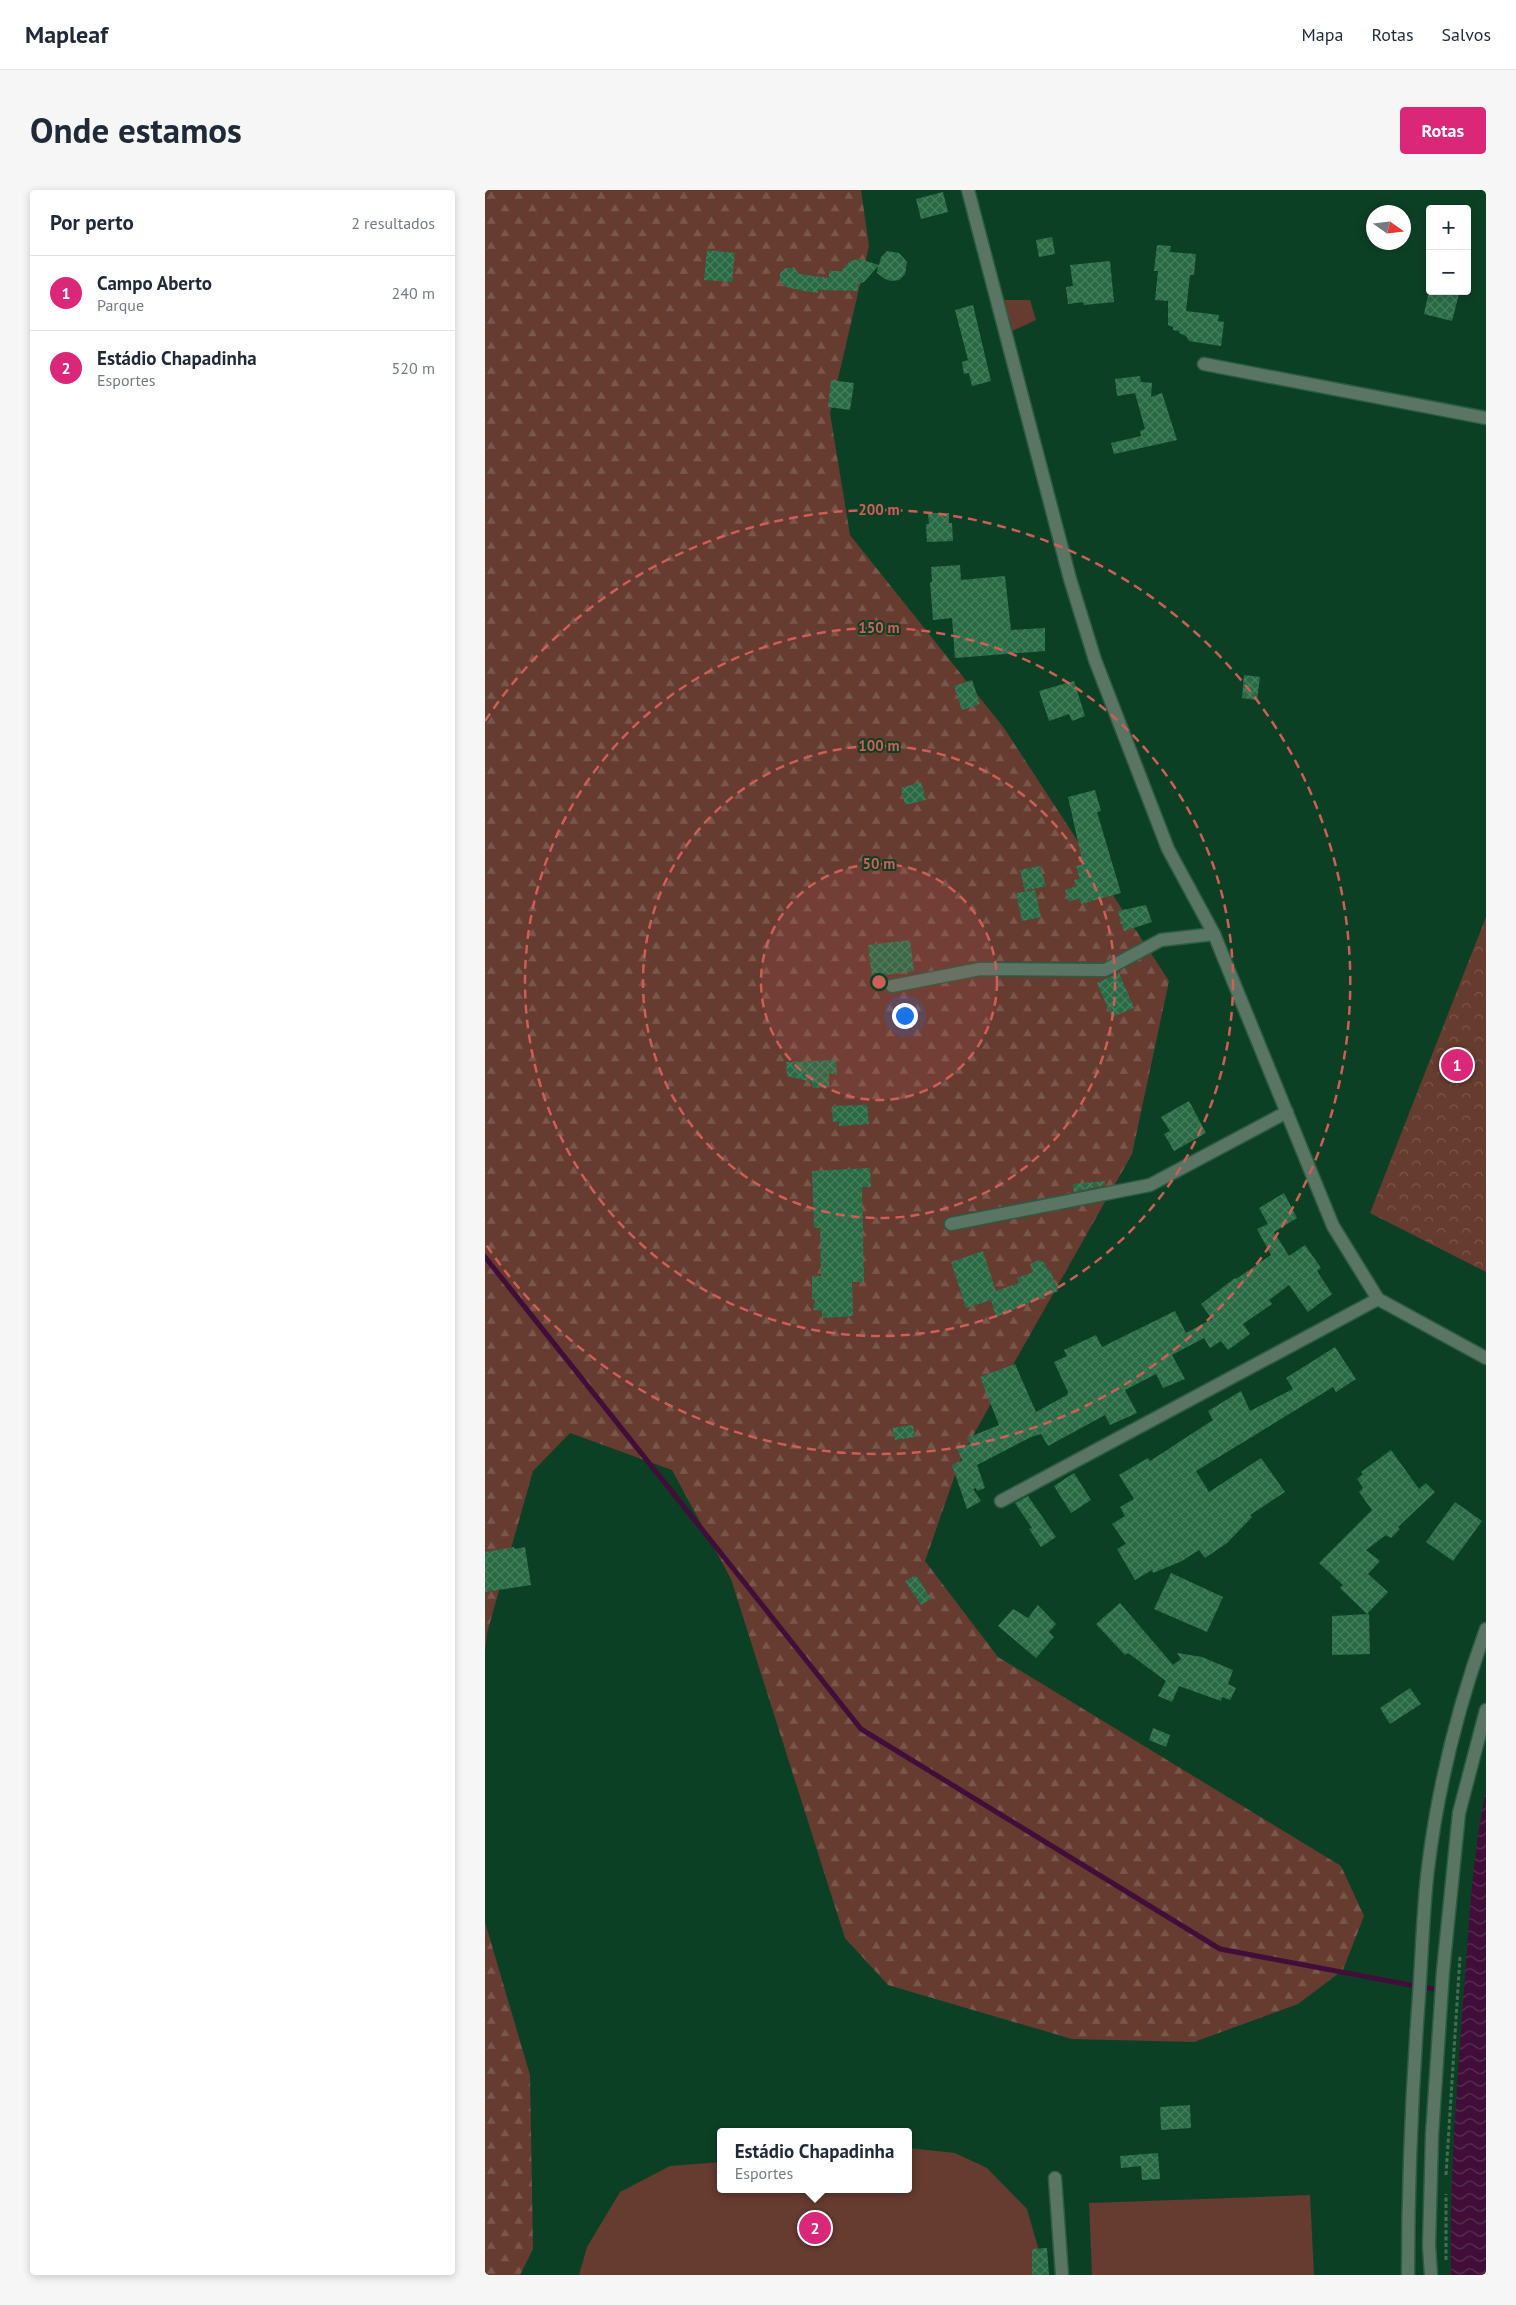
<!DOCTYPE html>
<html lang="pt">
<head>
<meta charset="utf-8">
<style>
  :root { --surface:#fff; --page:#f6f6f7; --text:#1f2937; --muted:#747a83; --line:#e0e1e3; --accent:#db2777 }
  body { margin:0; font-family:"PT Sans",sans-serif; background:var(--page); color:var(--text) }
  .controls { position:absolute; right:15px; top:15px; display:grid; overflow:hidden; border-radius:5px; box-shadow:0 2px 8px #0003 }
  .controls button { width:45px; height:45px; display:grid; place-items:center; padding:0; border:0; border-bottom:1px solid var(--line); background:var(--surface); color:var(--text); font:25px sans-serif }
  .compass { position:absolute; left:881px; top:15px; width:45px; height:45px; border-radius:50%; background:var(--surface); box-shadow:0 2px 8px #0003; rotate:104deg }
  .you { position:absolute; left:419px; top:825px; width:18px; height:18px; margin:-12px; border:4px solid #fff; border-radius:50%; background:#1a73e8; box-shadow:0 0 0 8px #1a73e833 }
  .badge { display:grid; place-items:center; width:32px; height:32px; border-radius:50%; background:var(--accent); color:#fff; font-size:16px; font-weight:700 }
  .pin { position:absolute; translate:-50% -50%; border:2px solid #fff; box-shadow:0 1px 5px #0006 }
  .popup { position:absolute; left:232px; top:1938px; width:195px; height:65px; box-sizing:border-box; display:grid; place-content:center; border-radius:5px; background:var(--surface); filter:drop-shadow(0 1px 4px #0005); font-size:16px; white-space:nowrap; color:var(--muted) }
  .popup b { font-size:19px; color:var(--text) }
  .popup::after { content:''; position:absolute; left:50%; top:100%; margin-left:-10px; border:10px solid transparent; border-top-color:var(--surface) }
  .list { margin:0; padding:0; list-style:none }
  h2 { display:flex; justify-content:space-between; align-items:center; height:65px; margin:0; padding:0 20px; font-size:21px }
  h2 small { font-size:16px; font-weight:400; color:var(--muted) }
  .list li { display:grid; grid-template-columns:32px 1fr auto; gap:15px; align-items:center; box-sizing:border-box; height:75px; padding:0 20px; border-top:1px solid var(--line) }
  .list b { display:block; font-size:19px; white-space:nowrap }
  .list p { margin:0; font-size:16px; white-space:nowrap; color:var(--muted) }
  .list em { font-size:16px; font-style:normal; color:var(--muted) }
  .map { position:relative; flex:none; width:1001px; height:2085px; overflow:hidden; border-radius:5px }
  header { display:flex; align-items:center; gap:30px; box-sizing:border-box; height:70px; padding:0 25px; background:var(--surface); border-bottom:1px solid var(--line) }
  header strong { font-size:24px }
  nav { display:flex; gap:28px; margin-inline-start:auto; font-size:18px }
  .intro { display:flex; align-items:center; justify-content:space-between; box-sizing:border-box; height:120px; padding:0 30px }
  h1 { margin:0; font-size:35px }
  .button { padding:12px 22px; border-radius:5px; background:var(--accent); color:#fff; font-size:18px; font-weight:700 }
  main { display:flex; gap:30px; padding:0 30px }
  aside { flex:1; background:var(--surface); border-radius:5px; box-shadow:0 2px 8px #0003 }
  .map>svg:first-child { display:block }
  .forest { fill:url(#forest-firs) }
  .park { fill:url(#park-crowns) }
  .pitch { fill:#663b30 }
  .water { fill:url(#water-waves) }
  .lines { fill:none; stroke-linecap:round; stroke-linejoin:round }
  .stream { stroke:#400e38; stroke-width:5 }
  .building { fill:url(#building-cross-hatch) }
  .minor-casing { stroke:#2c5c42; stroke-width:15 }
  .path { stroke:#427057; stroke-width:3; stroke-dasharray:4 2.5; stroke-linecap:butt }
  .minor { stroke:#5a7563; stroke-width:12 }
  .ring { fill:none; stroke:#ce5e58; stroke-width:2.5; stroke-dasharray:9 6 }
  .centre { fill:#ce5e58; stroke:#0c4025; stroke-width:2.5 }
  .ring-label { font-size:15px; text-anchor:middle; font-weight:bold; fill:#ce5e58; stroke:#0c4025; stroke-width:4; stroke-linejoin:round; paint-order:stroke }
</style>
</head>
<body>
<header>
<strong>Mapleaf</strong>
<nav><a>Mapa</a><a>Rotas</a><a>Salvos</a></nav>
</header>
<div class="intro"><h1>Onde estamos</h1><a class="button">Rotas</a></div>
<main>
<aside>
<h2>Por perto<small>2 resultados</small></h2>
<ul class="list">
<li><span class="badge">1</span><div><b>Campo Aberto</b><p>Parque</p></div><em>240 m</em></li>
<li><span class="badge">2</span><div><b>Estádio Chapadinha</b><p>Esportes</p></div><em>520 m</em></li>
</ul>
</aside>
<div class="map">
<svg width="1001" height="2085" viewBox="0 0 1001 2085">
  <defs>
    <pattern id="forest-firs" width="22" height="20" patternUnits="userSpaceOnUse" patternTransform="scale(1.25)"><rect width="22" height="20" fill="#663b30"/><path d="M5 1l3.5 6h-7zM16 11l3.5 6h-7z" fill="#7a574c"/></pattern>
    <pattern id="park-crowns" width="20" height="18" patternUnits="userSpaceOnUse" patternTransform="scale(1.25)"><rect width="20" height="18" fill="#663b30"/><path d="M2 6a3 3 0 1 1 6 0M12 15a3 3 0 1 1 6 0" fill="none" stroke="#7a574c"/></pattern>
    <pattern id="water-waves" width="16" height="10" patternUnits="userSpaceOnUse" patternTransform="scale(1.25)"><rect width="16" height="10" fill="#400e38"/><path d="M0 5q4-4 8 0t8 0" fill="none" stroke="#5a3153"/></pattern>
    <pattern id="building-cross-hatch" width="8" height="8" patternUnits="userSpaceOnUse" patternTransform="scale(1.25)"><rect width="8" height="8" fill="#296a45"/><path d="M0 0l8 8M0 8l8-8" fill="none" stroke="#467f5e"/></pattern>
  </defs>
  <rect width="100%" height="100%" fill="#0c4025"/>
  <!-- forest -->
  <g class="forest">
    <polygon points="0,0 376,0 384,56 345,223 365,345 519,538 684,791 647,964 477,1265 440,1371 513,1467 856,1676 879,1726 858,1780 813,1814 709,1852 587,1849 403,1795 360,1748 246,1389 187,1280 85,1243 48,1281 2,1443 0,1462"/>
    <polygon points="0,1732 45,1885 48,2059 35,2085 0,2085"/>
  </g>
  <!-- park -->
  <polygon class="park" points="1001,727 1001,1082 885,1023"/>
  <!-- pitch -->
  <g class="pitch">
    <polygon points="515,110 545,110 551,130 523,143"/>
    <polygon points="424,1958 470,1963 502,1978 542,2019 561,2085 94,2085 102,2057 135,2002 185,1976 236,1972 236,1999 424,1999"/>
    <polygon points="825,2005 829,2085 607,2085 604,2013"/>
  </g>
  <!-- water -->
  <path class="water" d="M1001,1600V2085H966C964,1990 972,1895 979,1800C984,1734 987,1666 1001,1600Z"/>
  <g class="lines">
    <!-- stream -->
    <g class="stream">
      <polyline points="0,1067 376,1539 735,1759 925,1795"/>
      <polyline points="943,1798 948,1799"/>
    </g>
  </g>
  <!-- building -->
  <g class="building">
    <polygon points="458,2 463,22 436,29 431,9"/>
    <polygon points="567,47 570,64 554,67 551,50"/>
    <polygon points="672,55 686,56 685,62 711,64 709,85 705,85 701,121 734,125 733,131 739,132 736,156 704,151 701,146 694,143 694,141 688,140 688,137 683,135 683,111 670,110 673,81 669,81"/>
    <polygon points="222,60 250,63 247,92 219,90"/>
    <polygon points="402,61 414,63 422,72 420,84 414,90 406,91 400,89 392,83 393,76 379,92 373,94 373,101 333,100 333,103 319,101 301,97 295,91 295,83 301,78 309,78 314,84 344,88 344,81 356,81 365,71 374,69 394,75 396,67"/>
    <polygon points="625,71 629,112 599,115 598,112 583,114 581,97 588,96 585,75"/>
    <polygon points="944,101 963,101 974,104 967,131 939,124"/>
    <polygon points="488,115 506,191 487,196 484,183 479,184 477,172 483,170 470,120"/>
    <polygon points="655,186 656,192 667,193 666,207 677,203 692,250 629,264 626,253 656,246 655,241 660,239 650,203 632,206 630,189"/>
    <polygon points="346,190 369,193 365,220 343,217"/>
    <polygon points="443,323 464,323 464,333 467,333 468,351 442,352 441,334 444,334"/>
    <polygon points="475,375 476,390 520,386 526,440 560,438 560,461 470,468 467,428 448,430 445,392 447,392 446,377"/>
    <polygon points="759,485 775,487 772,510 757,508"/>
    <polygon points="487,490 495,514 477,520 469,496"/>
    <polygon points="589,491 600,526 587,531 584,524 564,531 554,501"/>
    <polygon points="436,592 441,610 420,615 416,598"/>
    <polygon points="610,600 616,621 612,622 636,703 596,714 594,708 584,712 580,700 591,696 589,690 595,689 591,676 598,674 583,607"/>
    <polygon points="555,676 561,696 540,701 535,680"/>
    <polygon points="550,700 556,727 537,731 531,703"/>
    <polygon points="661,715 667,732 639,741 633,721"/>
    <polygon points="425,750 429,781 387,787 383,755"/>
    <polygon points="634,783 649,818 627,827 612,793"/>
    <polygon points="351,870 352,885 344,883 344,897 328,898 327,892 302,886 301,872"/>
    <polygon points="704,911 721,943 689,961 679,944 685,941 676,927"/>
    <polygon points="382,915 384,934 354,936 354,931 348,932 347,916"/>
    <polygon points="385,978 386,997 377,997 379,1092 367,1092 368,1126 337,1128 337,1121 328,1120 330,1110 327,1109 327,1086 336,1086 335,1038 329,1038 327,981"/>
    <polygon points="620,991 620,995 589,1002 588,994"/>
    <polygon points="799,1003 812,1028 789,1042 804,1066 820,1055 836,1078 832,1081 847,1104 823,1122 804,1095 784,1110 787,1114 758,1134 765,1144 743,1160 736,1151 725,1158 719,1148 687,1165 700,1189 678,1198 671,1184 640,1200 652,1223 625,1235 620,1225 563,1256 556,1244 546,1247 492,1275 500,1298 492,1301 491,1298 488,1299 496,1311 482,1319 467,1275 477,1270 472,1259 485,1254 482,1248 514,1235 495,1187 530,1174 551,1222 582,1205 583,1202 569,1172 582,1166 579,1160 611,1145 617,1157 690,1121 701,1143 727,1129 716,1114 750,1088 751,1089 786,1065 772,1039 783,1034 774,1018"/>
    <polygon points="498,1061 511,1101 534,1093 532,1088 548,1082 545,1074 554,1070 559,1072 563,1081 565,1080 573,1101 511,1127 506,1110 481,1118 466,1072"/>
    <polygon points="850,1157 871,1189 851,1202 848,1197 711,1281 724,1302 776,1268 800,1302 765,1325 767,1327 742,1353 720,1368 714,1360 697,1371 668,1383 667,1380 650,1390 632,1359 641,1354 627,1334 640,1326 635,1317 649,1309 634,1285 663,1268 665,1271 728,1230 723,1221 756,1201 765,1221 808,1199 801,1188"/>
    <polygon points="428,1235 430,1247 410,1250 407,1238"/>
    <polygon points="906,1260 934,1299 941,1293 950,1302 913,1337 915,1339 906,1348 901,1345 881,1360 895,1371 883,1384 903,1402 882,1424 855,1398 858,1395 834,1373 887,1320 874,1302 878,1298 872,1289 878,1284 876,1282"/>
    <polygon points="589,1283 606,1310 586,1323 569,1296"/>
    <polygon points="543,1306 571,1347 556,1357 544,1339 547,1338 530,1313"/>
    <polygon points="970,1312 997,1331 968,1371 941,1352"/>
    <polygon points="29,1357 30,1359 40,1357 46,1395 0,1402 0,1362"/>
    <polygon points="686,1383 738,1407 722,1442 669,1419"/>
    <polygon points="431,1385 446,1409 436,1415 420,1391"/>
    <polygon points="635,1413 688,1475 696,1469 692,1463 717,1467 748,1480 743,1494 751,1498 745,1510 737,1507 736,1511 694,1496 687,1512 673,1506 681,1491 643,1463 640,1465 611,1434"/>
    <polygon points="553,1415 571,1434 564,1442 569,1447 551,1468 513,1436 528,1419 543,1428"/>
    <polygon points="884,1424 885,1464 847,1465 847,1426"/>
    <polygon points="925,1498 936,1514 905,1534 895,1518"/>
    <polygon points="668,1538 685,1545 681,1557 664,1550"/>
    <polygon points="705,1915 706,1938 676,1940 675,1917"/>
    <polygon points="673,1963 675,1989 657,1990 656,1976 636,1978 635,1966"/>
    <polygon points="562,2058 564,2085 547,2085 547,2059"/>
  </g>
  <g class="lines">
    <defs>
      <g id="minor">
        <polyline points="483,0 585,389 610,470 683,659 729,744 848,1036 893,1109 1001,1168"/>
        <polyline points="719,174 1001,228"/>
        <polyline points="407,796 495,779 620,780 676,750 729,744"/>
        <polyline points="466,1034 665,995 802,922"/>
        <polyline points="516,1311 893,1109"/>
        <polyline points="570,1988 577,2085"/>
        <path d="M923,2085C923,1991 927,1899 934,1806C937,1763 938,1720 943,1678C953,1597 973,1516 1001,1439"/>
        <polyline points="946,2085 944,2056 947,1945 958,1781 974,1623 1001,1520"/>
      </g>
    </defs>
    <!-- minor casing -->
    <use href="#minor" class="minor-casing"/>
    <!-- path -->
    <g class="path">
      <polyline points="961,1985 975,1767"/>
      <polyline points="961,2070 961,2004"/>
    </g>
    <!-- minor -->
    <use href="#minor" class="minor"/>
  </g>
  <!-- distance rings -->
  <circle cx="394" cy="792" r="118" fill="#ce5e58" fill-opacity=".12"/>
  <g class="ring">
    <circle cx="394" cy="792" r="118"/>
    <circle cx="394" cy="792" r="236"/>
    <circle cx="394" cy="792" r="354"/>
    <path d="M0 531A472 472 0 1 1 0 1053"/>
  </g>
  <circle cx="394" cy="792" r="8" class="centre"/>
  <g class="ring-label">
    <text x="394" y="325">200 m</text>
    <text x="394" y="443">150 m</text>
    <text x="394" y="561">100 m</text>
    <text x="394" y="679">50 m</text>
  </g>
</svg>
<div class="controls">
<button>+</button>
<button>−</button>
</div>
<svg class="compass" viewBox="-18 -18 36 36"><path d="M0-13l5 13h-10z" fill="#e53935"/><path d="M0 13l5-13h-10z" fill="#747a83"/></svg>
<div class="you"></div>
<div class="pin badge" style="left:972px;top:875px">1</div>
<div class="pin badge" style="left:330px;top:2038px">2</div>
<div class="popup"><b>Estádio Chapadinha</b>Esportes</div>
</div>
</main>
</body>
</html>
